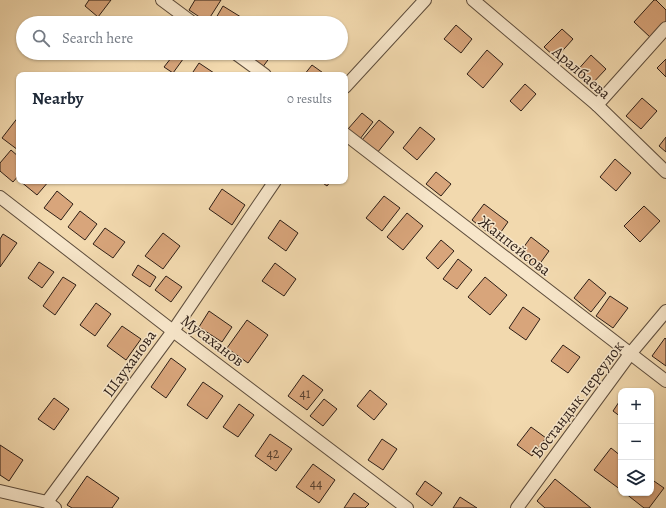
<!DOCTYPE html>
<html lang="en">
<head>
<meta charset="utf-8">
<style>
  :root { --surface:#fff; --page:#f6f6f7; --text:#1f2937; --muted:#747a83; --line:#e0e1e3 }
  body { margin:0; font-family:Alegreya,serif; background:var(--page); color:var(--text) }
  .controls { position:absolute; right:12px; bottom:12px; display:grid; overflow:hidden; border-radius:8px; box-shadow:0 1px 3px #0004 }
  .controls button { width:36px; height:36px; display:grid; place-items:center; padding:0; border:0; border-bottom:1px solid var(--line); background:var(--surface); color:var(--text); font:20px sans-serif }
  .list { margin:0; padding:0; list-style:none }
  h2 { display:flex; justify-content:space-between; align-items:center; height:52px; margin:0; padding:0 16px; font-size:17px }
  h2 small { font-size:13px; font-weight:400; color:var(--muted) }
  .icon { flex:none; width:22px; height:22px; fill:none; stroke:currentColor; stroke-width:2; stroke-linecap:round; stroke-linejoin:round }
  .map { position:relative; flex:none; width:666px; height:508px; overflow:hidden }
  .search { position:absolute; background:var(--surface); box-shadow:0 1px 3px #0004; left:16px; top:16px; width:332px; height:44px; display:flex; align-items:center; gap:10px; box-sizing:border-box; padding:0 14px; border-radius:22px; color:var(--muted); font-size:15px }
  .panel { position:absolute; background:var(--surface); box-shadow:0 1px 3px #0004; left:16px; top:72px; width:332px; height:112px; border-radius:8px }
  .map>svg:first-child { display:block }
  .building { fill:#d8a57b; stroke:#2d1e16 }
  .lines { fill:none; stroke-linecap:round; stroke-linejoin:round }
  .street-casing { stroke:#5e4d3c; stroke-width:14 }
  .street { stroke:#f7e6ca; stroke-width:12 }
  .labels { text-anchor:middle; stroke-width:3; stroke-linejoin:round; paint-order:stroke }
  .number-label { font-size:14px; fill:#58402f }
  .street-label { font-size:16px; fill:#2d1e16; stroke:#f7e6ca }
</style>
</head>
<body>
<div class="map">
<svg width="666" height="508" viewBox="0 0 666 508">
  <rect width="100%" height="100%" fill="#f2d9ae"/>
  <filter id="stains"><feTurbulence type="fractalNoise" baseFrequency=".005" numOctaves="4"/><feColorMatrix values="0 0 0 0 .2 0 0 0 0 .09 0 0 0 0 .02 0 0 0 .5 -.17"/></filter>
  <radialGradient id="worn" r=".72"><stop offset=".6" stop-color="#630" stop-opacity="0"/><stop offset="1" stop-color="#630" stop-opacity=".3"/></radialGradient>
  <!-- building -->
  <g class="building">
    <polygon points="89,0 111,0 98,17 85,6"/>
    <polygon points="195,0 221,0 207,22 189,10"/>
    <polygon points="654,0 656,0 666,10 666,21 651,38 634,22"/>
    <polygon points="223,6 249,22 249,23 213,23"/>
    <polygon points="456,25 472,39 461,53 444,39"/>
    <polygon points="562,29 573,39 556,58 544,47"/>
    <polygon points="487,50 503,64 483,88 467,74"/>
    <polygon points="175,53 184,53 186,55 173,73 164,67"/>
    <polygon points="247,53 273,53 262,68 245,56"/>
    <polygon points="591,55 606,69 590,86 575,73"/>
    <polygon points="666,59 666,77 657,68"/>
    <polygon points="199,63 217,75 191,75"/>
    <polygon points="312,65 326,75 304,75"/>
    <polygon points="525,84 536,94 521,111 510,101"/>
    <polygon points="642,98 657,111 641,129 626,116"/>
    <polygon points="362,113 373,122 360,139 348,129"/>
    <polygon points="19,116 19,149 18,150 2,138"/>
    <polygon points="379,120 394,132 377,153 362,140"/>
    <polygon points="420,127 435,139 417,160 403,148"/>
    <polygon points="666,137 666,152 659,146"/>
    <polygon points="11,150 19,157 19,175 13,182 0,171 0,163"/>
    <polygon points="615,159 631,173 616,191 600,177"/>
    <polygon points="436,172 451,184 441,196 426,184"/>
    <polygon points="20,181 49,181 37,195"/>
    <polygon points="320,181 331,181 327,186"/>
    <polygon points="222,189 245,205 232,225 209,209"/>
    <polygon points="57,191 73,204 61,220 44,208"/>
    <polygon points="384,196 400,208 382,231 366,218"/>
    <polygon points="484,204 508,222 496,239 472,220"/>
    <polygon points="644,206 660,221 640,242 624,226"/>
    <polygon points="80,211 97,224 85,240 68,227"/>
    <polygon points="407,213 423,226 403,250 387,237"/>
    <polygon points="280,220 298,233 286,251 268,238"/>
    <polygon points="105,228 125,242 113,258 93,244"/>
    <polygon points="163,233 180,246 163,269 145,256"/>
    <polygon points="3,234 17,243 0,267 0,239"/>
    <polygon points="531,237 549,251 536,269 518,255"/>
    <polygon points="441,240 454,251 438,269 426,258"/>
    <polygon points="458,259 472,270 457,289 443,279"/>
    <polygon points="39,262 54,272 42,288 28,278"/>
    <polygon points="275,263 296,279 284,296 262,281"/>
    <polygon points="138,265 156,277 150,287 132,275"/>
    <polygon points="166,276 182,287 171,302 155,290"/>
    <polygon points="63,277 76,285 55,315 43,306"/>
    <polygon points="485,277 507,295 490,315 468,297"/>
    <polygon points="589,279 606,293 591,312 574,298"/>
    <polygon points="610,296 628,308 613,328 596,316"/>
    <polygon points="96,303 111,314 95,336 80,325"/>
    <polygon points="523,307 540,319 526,340 509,328"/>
    <polygon points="209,311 232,327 222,342 199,327"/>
    <polygon points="247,320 268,335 248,363 227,348"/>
    <polygon points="122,326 141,339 126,360 107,346"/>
    <polygon points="665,338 666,339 666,366 652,356"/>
    <polygon points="563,345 580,357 568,373 551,361"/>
    <polygon points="171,358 186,369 166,398 151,387"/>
    <polygon points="303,375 323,390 307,410 288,396"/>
    <polygon points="203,382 223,396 207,419 187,405"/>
    <polygon points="370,390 387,404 374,420 357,406"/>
    <polygon points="54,398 69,409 54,430 38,419"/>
    <polygon points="324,399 337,409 323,426 310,416"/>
    <polygon points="621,399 621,417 613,411"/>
    <polygon points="239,404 254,415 238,437 223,427"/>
    <polygon points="531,427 546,438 532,456 517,445"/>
    <polygon points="270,434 292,449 276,471 255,456"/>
    <polygon points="382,439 397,449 383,470 368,460"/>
    <polygon points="0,445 23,460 9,481 0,475"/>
    <polygon points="611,448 621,456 621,490 594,470"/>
    <polygon points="313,464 335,480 319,503 296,487"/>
    <polygon points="87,476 119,498 112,508 72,508 67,505"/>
    <polygon points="555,479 591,508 545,508 537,501"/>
    <polygon points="651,479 664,488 649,508 644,508 625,493 651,493"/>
    <polygon points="425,481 442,493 432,506 416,494"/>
    <polygon points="354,493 369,504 365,508 344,508"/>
    <polygon points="460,497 477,508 453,508"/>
  </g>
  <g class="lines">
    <defs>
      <g id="street">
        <polyline points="162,0 193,23"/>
        <polyline points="473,0 597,105 666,172"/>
        <polyline points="235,53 265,75"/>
        <polyline points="345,87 425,0"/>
        <polyline points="597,105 666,28"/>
        <polyline points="345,134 666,381"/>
        <polyline points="0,197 173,331 407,508"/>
        <polyline points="0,491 47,502 55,508"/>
        <polyline points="47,502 173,331 275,181"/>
        <polyline points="517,508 630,354 666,311"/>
      </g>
    </defs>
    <!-- street casing -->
    <use href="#street" class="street-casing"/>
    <!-- street -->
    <use href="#street" class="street"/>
  </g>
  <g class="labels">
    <!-- number labels -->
    <g class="number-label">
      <text x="305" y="398">41</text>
      <text x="273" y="458">42</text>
      <text x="316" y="488">44</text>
    </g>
    <!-- street labels -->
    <g class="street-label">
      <text transform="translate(582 72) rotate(41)" y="6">Аралбаева</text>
      <text transform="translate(515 245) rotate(38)" y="6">Жанпейсова</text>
      <text transform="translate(213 340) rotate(37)" y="6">Мусаханов</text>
      <text transform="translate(129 363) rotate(-54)" y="6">Шауханова</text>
      <text transform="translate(577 399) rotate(-53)" y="6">Бостандык переулок</text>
    </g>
  </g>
  <rect width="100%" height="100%" filter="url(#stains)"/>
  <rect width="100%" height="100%" fill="url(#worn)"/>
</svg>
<div class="controls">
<button>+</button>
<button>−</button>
<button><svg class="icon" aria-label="layers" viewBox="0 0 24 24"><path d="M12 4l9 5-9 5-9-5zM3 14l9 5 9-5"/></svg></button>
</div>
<div class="search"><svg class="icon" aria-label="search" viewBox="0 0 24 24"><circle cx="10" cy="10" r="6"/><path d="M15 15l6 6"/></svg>Search here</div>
<section class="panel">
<h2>Nearby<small>0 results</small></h2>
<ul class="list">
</ul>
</section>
</div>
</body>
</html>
